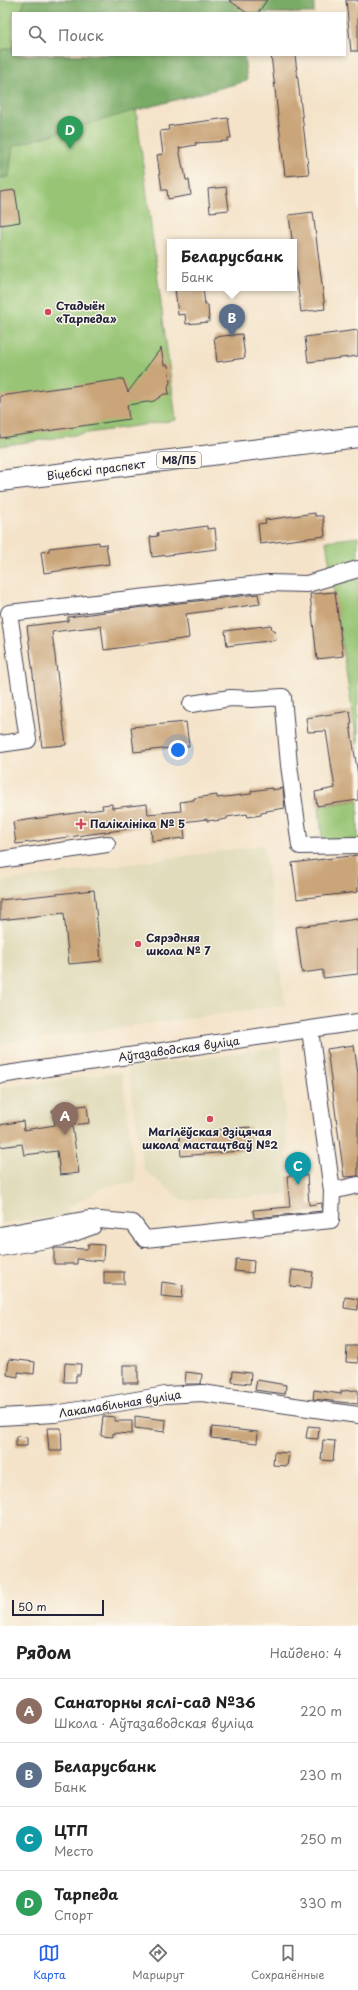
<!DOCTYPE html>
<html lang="ru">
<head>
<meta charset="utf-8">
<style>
  :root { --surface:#fff; --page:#f6f6f6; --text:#222; --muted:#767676; --line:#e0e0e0; --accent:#2563eb }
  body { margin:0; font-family:"Playpen Sans",sans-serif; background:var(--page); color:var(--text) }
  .scale { position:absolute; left:12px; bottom:10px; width:92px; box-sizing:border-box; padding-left:4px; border:2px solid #22223b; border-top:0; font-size:11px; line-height:14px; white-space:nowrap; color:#22223b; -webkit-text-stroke:3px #fbf7ec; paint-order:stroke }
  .you { position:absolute; left:178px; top:750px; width:14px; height:14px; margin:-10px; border:3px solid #fff; border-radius:50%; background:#1a73e8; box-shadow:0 0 0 6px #1a73e833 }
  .badge { display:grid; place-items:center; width:26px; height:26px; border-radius:50%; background:var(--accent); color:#fff; font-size:13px; font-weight:700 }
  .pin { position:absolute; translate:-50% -33px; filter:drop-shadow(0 1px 2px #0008) }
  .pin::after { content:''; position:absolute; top:21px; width:14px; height:12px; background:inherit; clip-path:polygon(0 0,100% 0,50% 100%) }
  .popup { position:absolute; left:167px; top:239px; width:130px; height:52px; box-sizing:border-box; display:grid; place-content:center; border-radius:0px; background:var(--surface); filter:drop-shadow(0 1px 3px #0005); font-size:13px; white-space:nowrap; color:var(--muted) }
  .popup b { font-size:15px; color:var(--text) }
  .popup::after { content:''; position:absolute; left:50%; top:100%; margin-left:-8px; border:8px solid transparent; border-top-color:var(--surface) }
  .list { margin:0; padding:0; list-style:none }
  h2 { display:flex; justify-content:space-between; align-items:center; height:52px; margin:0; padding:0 16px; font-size:17px }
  h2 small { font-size:13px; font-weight:400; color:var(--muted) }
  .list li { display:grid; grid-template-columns:26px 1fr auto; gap:12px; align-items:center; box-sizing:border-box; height:64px; padding:0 16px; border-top:1px solid var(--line) }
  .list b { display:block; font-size:15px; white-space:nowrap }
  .list p { margin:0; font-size:13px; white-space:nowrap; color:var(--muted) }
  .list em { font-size:13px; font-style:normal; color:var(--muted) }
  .icon { flex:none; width:22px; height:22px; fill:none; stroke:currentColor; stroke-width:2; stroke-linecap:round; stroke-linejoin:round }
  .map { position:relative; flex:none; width:358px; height:1626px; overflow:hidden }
  .search { position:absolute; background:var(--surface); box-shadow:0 2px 6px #0003; left:12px; right:12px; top:12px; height:44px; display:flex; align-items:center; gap:10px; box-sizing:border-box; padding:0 14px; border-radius:0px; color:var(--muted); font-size:15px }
  .sheet { height:308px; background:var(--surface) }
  nav { display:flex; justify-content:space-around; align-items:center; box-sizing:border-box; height:56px; border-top:1px solid var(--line); background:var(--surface); font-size:11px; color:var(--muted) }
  nav a { display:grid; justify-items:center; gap:2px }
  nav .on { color:var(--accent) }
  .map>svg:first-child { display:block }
  .built { fill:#e1dcbb }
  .green { fill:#97c574; stroke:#5c7458 }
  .forest { fill:#79aa66; stroke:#4e6650 }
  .building { fill:#caa579 }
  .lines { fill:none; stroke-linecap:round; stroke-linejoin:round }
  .minor-casing { stroke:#423f50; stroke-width:18 }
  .major-casing { stroke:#423f50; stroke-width:22 }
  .minor { stroke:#fff; stroke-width:16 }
  .major { stroke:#fff; stroke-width:20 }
  .poi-dot { fill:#d1495b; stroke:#fbf7ec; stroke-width:1.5 }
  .labels { text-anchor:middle; stroke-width:3; stroke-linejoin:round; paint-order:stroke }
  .shield { fill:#fbf7ec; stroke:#636270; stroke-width:1 }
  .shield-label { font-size:10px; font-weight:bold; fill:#22223b }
  .poi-label { font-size:11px; font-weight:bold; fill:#22223b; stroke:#fbf7ec; text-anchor:start }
  .street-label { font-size:11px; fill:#22223b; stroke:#fbf7ec }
</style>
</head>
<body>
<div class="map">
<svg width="358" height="1626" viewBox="0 0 358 1626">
  <rect width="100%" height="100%" fill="#fbf7ec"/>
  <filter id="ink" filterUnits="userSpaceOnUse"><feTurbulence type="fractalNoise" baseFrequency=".025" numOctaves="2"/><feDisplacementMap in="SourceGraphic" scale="8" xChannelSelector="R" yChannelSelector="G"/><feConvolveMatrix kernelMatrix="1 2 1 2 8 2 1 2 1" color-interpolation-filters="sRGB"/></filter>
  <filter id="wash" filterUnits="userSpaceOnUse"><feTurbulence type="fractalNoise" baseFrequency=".012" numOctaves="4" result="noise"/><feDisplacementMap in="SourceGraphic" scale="16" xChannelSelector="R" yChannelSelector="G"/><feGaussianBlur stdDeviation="0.9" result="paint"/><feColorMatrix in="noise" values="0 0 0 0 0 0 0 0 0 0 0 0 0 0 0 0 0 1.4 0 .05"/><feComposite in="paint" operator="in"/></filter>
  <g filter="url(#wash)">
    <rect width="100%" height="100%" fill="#f4e3c9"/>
    <!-- built -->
    <g class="built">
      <polygon points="264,845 285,1005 0,1044 0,882"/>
      <polygon points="281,1047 289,1194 182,1200 144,1170 128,1068"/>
      <polygon points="122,1072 136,1182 106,1186 72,1206 67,1207 67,1216 0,1223 0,1088"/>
    </g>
    <!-- green -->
    <g class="green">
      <polygon points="0,0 123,0 124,13 13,13 13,55 129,55 176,420 0,446"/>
      <polygon points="358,537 358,749 326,541"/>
      <polygon points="358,800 358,840 322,839 319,807"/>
    </g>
    <!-- forest -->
    <g class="forest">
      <polygon points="25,0 314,0 314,13 21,13"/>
      <polygon points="13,44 13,55 244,55 247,81 126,113 13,146 9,177 0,178 0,50 12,48"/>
    </g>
    <g id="blocks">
      <!-- building -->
      <g class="building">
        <polygon points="229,0 267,0 258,13 247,13"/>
        <polygon points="346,0 358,0 358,51 351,51"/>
        <polygon points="271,55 295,55 309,174 285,176"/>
        <polygon points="228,118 231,138 228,138 228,141 195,143 196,145 179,148 183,169 184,169 186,180 189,180 191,195 168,199 167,190 162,190 157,155 163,154 160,131 169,130 168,126"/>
        <polygon points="226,187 229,210 210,212 208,189"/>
        <polygon points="15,190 20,222 0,225 0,192"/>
        <polygon points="313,212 325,309 301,312 289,215"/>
        <polygon points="175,288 203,288 205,305 208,305 209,322 186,324 185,314 178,315"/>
        <polygon points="358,330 358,356 308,362 305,337"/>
        <polygon points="242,334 245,358 217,362 214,337"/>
        <polygon points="161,348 164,365 168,365 170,382 168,387 169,394 164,394 154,401 127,405 129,419 0,438 0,396 123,379 128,392"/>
        <polygon points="315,513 315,516 323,516 325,536 260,544 258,524 266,523 265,520"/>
        <polygon points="207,526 207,529 215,528 217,549 152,557 150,537 158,536 157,533"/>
        <polygon points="99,542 99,545 106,544 109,564 44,573 41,552 49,551 49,548"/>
        <polygon points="335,592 343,656 317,659 310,594"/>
        <polygon points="258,594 260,604 186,614 189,638 104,650 101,626 52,632 66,745 42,747 27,626 68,621 68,617 128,609"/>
        <polygon points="271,625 272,630 275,630 276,640 227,646 225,631"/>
        <polygon points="350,711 352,724 350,724 358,775 358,800 317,806 315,792 335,788 326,731 308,732 306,718"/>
        <polygon points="186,722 189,746 134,752 131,727"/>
        <polygon points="272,788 272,790 283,788 285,808 266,811 267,812 261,813 261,815 248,817 247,814 227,817 227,819 214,821 214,820 207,821 207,819 183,822 185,838 152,841 151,826 16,844 13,822 103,809 102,805 112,804 112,808 147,804 148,814 181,811 180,802 194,800 194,798 217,795 217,798 251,794 251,791"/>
        <polygon points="358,855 358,892 297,899 292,863"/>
        <polygon points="94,890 101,961 69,964 64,913 0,920 0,900"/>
        <polygon points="358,919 358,974 323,978 323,970 302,973 296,927"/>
        <polygon points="354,1045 358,1074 358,1176 344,1177 327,1049"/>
        <polygon points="87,1105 89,1123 72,1125 79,1173 60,1175 57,1151 24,1155 22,1144 0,1147 0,1125 23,1121 24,1130 55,1125 52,1110"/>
        <polygon points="250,1127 252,1150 181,1156 179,1133"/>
        <polygon points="307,1175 309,1205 322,1203 322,1211 254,1218 253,1210 290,1207 287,1176"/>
        <polygon points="88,1244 104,1245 103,1261 77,1259 77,1264 54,1264 54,1248 88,1249"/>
        <polygon points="236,1259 254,1261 253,1273 234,1271"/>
        <polygon points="292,1270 313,1272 311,1288 290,1286"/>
        <rect x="104" y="1272" width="20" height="12"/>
        <polygon points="162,1282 183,1285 182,1298 161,1296"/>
        <polygon points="345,1297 358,1299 358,1310 344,1308"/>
        <polygon points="347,1346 358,1346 358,1363 346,1362"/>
        <polygon points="9,1359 35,1362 34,1374 18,1372 18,1377 7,1375"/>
        <polygon points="65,1363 81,1364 80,1375 76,1375 76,1382 64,1382"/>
        <rect x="123" y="1365" width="15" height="18"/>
        <polygon points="233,1371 251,1373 250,1384 232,1382"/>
        <polygon points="186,1372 202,1374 201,1384 185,1384"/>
        <polygon points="257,1380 286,1385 285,1394 255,1390"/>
        <polygon points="314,1390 341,1394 341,1391 358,1390 358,1404 313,1399"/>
        <polygon points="103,1416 115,1417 115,1421 132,1421 132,1434 113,1433 113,1437 101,1436"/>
        <polygon points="135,1416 166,1420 165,1432 135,1428"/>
        <polygon points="308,1426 319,1427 318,1439 306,1438"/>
        <polygon points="212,1427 258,1432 257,1443 211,1438"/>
        <polygon points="47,1428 61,1428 62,1451 49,1451"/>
        <polygon points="16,1436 27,1437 27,1446 16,1446"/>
        <polygon points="323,1440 335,1441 333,1461 321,1460"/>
        <polygon points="274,1452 289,1453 287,1466 273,1465"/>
      </g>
    </g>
  </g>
  <g filter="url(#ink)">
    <use href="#blocks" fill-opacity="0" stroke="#423f50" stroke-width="1"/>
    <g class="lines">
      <defs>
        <g id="minor">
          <polyline points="191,704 231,698 252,699 283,697 289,765 300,846 358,845"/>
          <polyline points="0,744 28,740 9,613 268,583 307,584 358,569"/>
          <polyline points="0,860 107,844"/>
          <polyline points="0,1075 358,1022"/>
          <polyline points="332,1191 358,1185"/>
          <polyline points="0,1235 89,1219 133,1223 145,1239 331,1220 332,1191 310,1030"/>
          <polyline points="0,1248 63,1237 93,1226"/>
          <polyline points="0,1417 55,1414 165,1395 202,1393 358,1415"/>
        </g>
        <polyline id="major" points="0,481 358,437"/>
      </defs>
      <!-- minor casing -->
      <use href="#minor" class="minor-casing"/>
      <!-- major casing -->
      <use href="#major" class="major-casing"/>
      <!-- minor -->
      <use href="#minor" class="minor"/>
      <!-- major -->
      <use href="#major" class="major"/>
    </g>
  </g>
  <!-- markers -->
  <g class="poi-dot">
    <circle cx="48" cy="312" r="4"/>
    <path d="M79 818h4v4h4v4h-4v4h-4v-4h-4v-4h4z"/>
    <circle cx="138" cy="944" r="4"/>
    <circle cx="210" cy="1119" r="4"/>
  </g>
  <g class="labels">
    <!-- shield labels -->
    <rect class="shield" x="157" y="452" width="44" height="16" rx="3"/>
    <g class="shield-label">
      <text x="179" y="464">М8/П5</text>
    </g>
    <!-- poi labels -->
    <g class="poi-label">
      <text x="56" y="310">Стадыён<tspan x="56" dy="13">«Тарпеда»</tspan></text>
      <text x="90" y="828">Паліклініка № 5</text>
      <text x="146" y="942">Сярэдняя<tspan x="146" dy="13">школа № 7</tspan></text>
      <text x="210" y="1136" text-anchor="middle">Магілёўская дзіцячая<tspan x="210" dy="13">школа мастацтваў №2</tspan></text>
    </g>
    <!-- street labels -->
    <g class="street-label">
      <text transform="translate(96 470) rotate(-7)" y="4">Віцебскі праспект</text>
      <text transform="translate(179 1049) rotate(-8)" y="4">Аўтазаводская вуліца</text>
      <text transform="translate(120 1404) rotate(-9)" y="4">Лакамабільная вуліца</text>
    </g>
  </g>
</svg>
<div class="scale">50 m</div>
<div class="you"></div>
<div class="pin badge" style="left:65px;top:1135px;background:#8d6e63">A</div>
<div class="pin badge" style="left:232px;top:337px;background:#5c6f8a">B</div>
<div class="popup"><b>Беларусбанк</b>Банк</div>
<div class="pin badge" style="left:298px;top:1185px;background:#0f9aa8">C</div>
<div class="pin badge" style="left:70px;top:149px;background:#2e9e5b">D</div>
<div class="search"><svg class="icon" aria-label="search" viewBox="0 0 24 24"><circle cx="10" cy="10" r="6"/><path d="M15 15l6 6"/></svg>Поиск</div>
</div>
<section class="sheet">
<h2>Рядом<small>Найдено: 4</small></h2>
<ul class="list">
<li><span class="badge" style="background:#8d6e63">A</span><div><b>Санаторны яслі-сад №36</b><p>Школа · Аўтазаводская вуліца</p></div><em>220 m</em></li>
<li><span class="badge" style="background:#5c6f8a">B</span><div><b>Беларусбанк</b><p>Банк</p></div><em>230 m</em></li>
<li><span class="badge" style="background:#0f9aa8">C</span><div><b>ЦТП</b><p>Место</p></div><em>250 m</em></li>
<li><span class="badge" style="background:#2e9e5b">D</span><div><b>Тарпеда</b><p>Спорт</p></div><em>330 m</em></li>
</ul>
</section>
<nav>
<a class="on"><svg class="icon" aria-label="map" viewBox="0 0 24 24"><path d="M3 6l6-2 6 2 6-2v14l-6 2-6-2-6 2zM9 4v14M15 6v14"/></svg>Карта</a>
<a><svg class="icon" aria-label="directions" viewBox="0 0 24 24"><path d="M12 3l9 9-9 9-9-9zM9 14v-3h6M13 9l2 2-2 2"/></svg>Маршрут</a>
<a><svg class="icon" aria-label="saved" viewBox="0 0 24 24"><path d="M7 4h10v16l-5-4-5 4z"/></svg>Сохранённые</a>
</nav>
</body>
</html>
